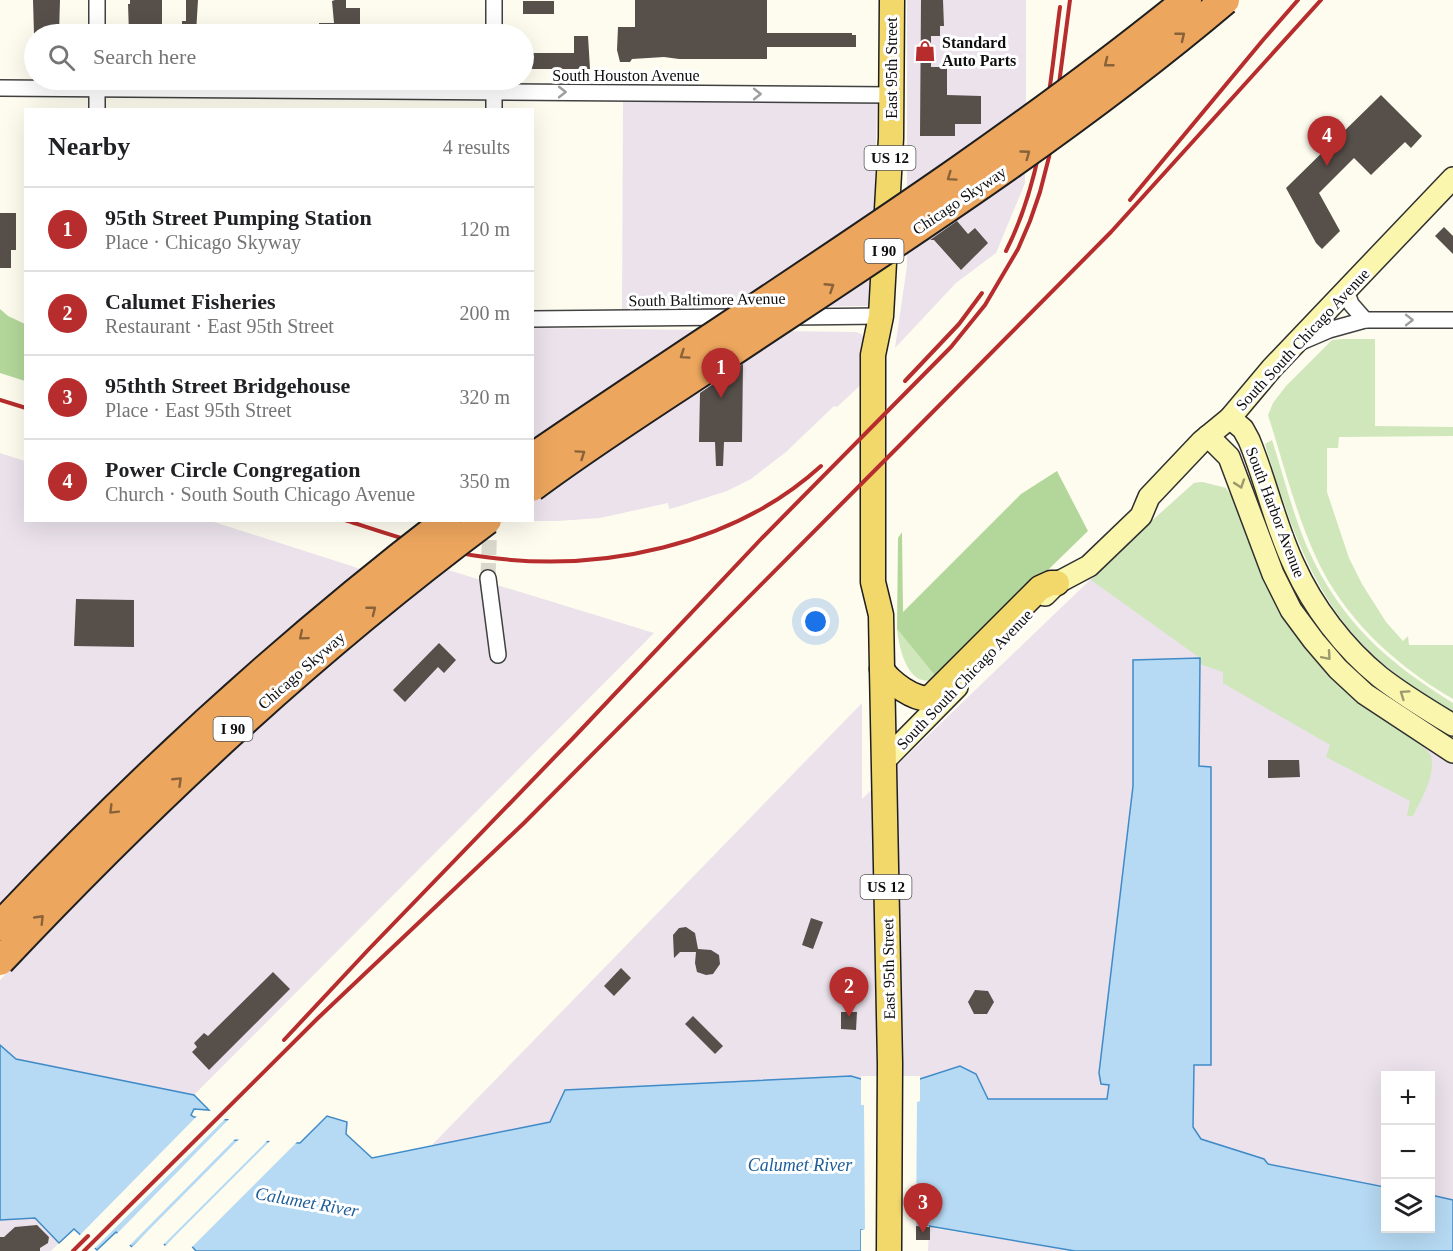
<!DOCTYPE html>
<html lang="en">
<head>
<meta charset="utf-8">
<style>
  :root { --surface:#fff; --page:#f6f6f6; --text:#202124; --muted:#757577; --line:#e0e0e0; --accent:#b72c2c }
  body { margin:0; font-family:Georgia,serif; background:var(--page); color:var(--text) }
  .controls { position:absolute; right:18px; bottom:18px; display:grid; overflow:hidden; border-radius:0px; box-shadow:0 6px 24px #0002 }
  .controls button { width:54px; height:54px; display:grid; place-items:center; padding:0; border:0; border-bottom:2px solid var(--line); background:var(--surface); color:var(--text); font:30px sans-serif }
  .you { position:absolute; left:816px; top:622px; width:21px; height:21px; margin:-15px; border:4px solid #fff; border-radius:50%; background:#1a73e8; box-shadow:0 0 0 9px #1a73e833 }
  .badge { display:grid; place-items:center; width:39px; height:39px; border-radius:50%; background:var(--accent); color:#fff; font-size:20px; font-weight:700 }
  .pin { position:absolute; translate:-50% -50px; filter:drop-shadow(0 2px 3px #0008) }
  .pin::after { content:''; position:absolute; top:32px; width:21px; height:18px; background:inherit; clip-path:polygon(0 0,100% 0,50% 100%) }
  .list { margin:0; padding:0; list-style:none }
  h2 { display:flex; justify-content:space-between; align-items:center; height:78px; margin:0; padding:0 24px; font-size:26px }
  h2 small { font-size:20px; font-weight:400; color:var(--muted) }
  .list li { display:grid; grid-template-columns:39px 1fr auto; gap:18px; align-items:center; box-sizing:border-box; height:84px; padding:0 24px; border-top:2px solid var(--line) }
  .list b { display:block; font-size:22px; white-space:nowrap }
  .list p { margin:0; font-size:20px; white-space:nowrap; color:var(--muted) }
  .list em { font-size:20px; font-style:normal; color:var(--muted) }
  .icon { flex:none; width:33px; height:33px; fill:none; stroke:currentColor; stroke-width:2; stroke-linecap:round; stroke-linejoin:round }
  .map { position:relative; flex:none; width:1453px; height:1251px; overflow:hidden }
  .search { position:absolute; background:var(--surface); box-shadow:0 6px 24px #0002; left:24px; top:24px; width:510px; height:66px; display:flex; align-items:center; gap:15px; box-sizing:border-box; padding:0 21px; border-radius:33px; color:var(--muted); font-size:22px }
  .panel { position:absolute; background:var(--surface); box-shadow:0 6px 24px #0002; left:24px; top:108px; width:510px; height:414px; border-radius:0px }
  .map>svg:first-child { display:block }
  .industrial { fill:#ebe2ec }
  .green { fill:#cfe7ba }
  .forest { fill:#b3d79a }
  .water { fill:#b6daf3; stroke:#408bc7; stroke-width:1.5 }
  .pier { fill:#fefcef }
  .building { fill:#564f4a }
  .lines { fill:none; stroke-linecap:round; stroke-linejoin:round }
  .street-tunnel { stroke:#dad8cd; stroke-width:15; stroke-dasharray:15 8; stroke-linecap:butt }
  .street-casing { stroke:#414141; stroke-width:18 }
  .secondary-casing { stroke:#303030; stroke-width:24 }
  .primary-casing { stroke:#1f1f1f; stroke-width:27 }
  .street { stroke:#fff; stroke-width:15 }
  .secondary { stroke:#fbf6ad; stroke-width:21 }
  .primary { stroke:#f2d76b; stroke-width:24 }
  .rail { stroke:#b72c2c; stroke-width:4 }
  .highway-bridge-casing { stroke:#1f1f1f; stroke-width:32; stroke-linecap:butt }
  .highway-bridge { stroke:#eda65e; stroke-width:28 }
  .oneway { stroke:#89623a }
  .oneway2 { stroke:#9f9f9f }
  .oneway3 { stroke:#9c996d }
  .labels { text-anchor:middle; stroke-width:6; stroke-linejoin:round; paint-order:stroke }
  .shield { fill:#fff; stroke:#565656; stroke-width:1.5 }
  .shield-label { font-size:15px; font-weight:bold; fill:#0e0e0e }
  .poi-label { font-size:16px; font-weight:bold; fill:#0e0e0e; stroke:#fff; text-anchor:start }
  .street-label { font-size:16px; fill:#0e0e0e; stroke:#fff }
  .water-label { font-size:18px; font-style:italic; fill:#1d5d9a; stroke:#fff }
</style>
</head>
<body>
<div class="map">
<svg width="1453" height="1251" viewBox="0 0 1453 1251">
  <rect width="100%" height="100%" fill="#fefcef"/>
  <!-- industrial -->
  <g class="industrial">
    <polygon points="907,0 1026,0 1026,108 907,192"/>
    <polygon points="623,101 877,102 872,306 622,309"/>
    <polygon points="1025,170 1025,183 996,253 956,283 895,348 907,266 907,252"/>
    <polygon points="533,328 856,332 861,334 867,341 867,379 837,407 834,406 786,452 751,479 727,491 680,506 669,509 668,503 600,518 558,521 509,521 532,520"/>
    <polygon points="0,453 25,461 26,520 211,521 364,570 0,908"/>
    <polygon points="1202,482 1226,488 1269,586 1420,742 1453,763 1453,1200 1431,1195 1430,1076 1386,1076 1385,1187 1268,1164 1264,1159 1200,1139 1193,1127 1194,1065 1211,1065 1211,767 1199,766 1200,658 1133,660 1133,786 1108,1099 988,1099 976,1074 920,1079 550,1122 429,1148 862,703 862,799 1145,527 1194,483"/>
    <polygon points="445,569 654,633 194,1095 16,1059 0,1045 0,980 140,834 322,667"/>
    <polygon points="35,1218 59,1243 51,1251 0,1251 0,1220"/>
    <polygon points="929,1226 939,1229 1075,1251 928,1251"/>
  </g>
  <!-- green -->
  <g class="green">
    <path d="M1343,339H1375V426L1453,427V436L1339,437L1338,448H1327V492L1349,558L1362,584L1386,622L1403,641L1408,636L1409,645H1453V699C1395,665 1343,618 1315,555C1295,511 1283,462 1268,415L1273,403L1286,386L1332,340Z"/>
    <path d="M1272,440C1284,477 1293,515 1308,549C1341,622 1387,662 1453,703V712C1432,699 1411,687 1392,671C1317,612 1292,532 1265,444Z"/>
    <path d="M1202,482L1226,488L1236,503L1269,586L1431,755C1436,775 1422,798 1413,816H1407L1410,801L1326,757L1330,745L1223,683V672L1200,664V658L1091,580L1145,527L1194,483Z"/>
    <path d="M897,629L937,678C909,692 899,649 897,629Z"/>
  </g>
  <!-- forest -->
  <g class="forest">
    <polygon points="0,309 8,316 25,324 25,381 0,373"/>
    <polygon points="1057,471 1088,531 937,678 897,629 898,538 902,532 903,612 1021,494"/>
  </g>
  <!-- water -->
  <polygon class="water" points="1200,658 1199,766 1211,767 1211,1065 1194,1065 1193,1127 1201,1139 1264,1159 1268,1164 1385,1187 1386,1228 1430,1228 1431,1195 1453,1200 1453,1251 1075,1251 929,1226 861,1230 861,1251 196,1251 180,1233 166,1246 150,1231 132,1247 116,1232 97,1250 74,1229 59,1243 35,1218 0,1220 0,1045 16,1059 194,1095 209,1110 194,1109 191,1115 194,1117 230,1120 232,1138 234,1140 300,1143 327,1116 347,1122 346,1134 372,1158 550,1122 565,1090 851,1076 861,1079 920,1079 960,1066 976,1074 988,1099 1107,1099 1109,1085 1101,1084 1099,1073 1133,786 1133,660"/>
  <!-- pier -->
  <g class="pier">
    <polygon points="861,1076 920,1076 920,1101 917,1102 916,1226 929,1226 929,1229 864,1232 864,1251 861,1251 861,1230 865,1229 864,1105 861,1105"/>
    <polygon points="199,1114 227,1117 93,1250 78,1237"/>
    <polygon points="231,1117 240,1132 239,1135 235,1136 237,1137 128,1247 116,1236 102,1249"/>
    <polygon points="241,1137 269,1139 162,1246 150,1235 134,1249 130,1249"/>
    <polygon points="272,1139 299,1140 190,1249 180,1238 168,1249 163,1248"/>
  </g>
  <!-- building -->
  <g class="building">
    <polygon points="33,0 60,0 59,34 34,34"/>
    <polygon points="130,0 162,0 162,34 129,34 128,4 130,4"/>
    <polygon points="186,0 198,0 196,33 182,33 182,21 186,21"/>
    <polygon points="335,0 346,0 346,8 360,8 360,34 319,34 319,23 334,23 332,1"/>
    <polygon points="635,0 767,0 767,33 852,33 852,35 856,35 856,47 767,47 767,59 679,59 664,57 632,59 630,62 620,62 617,50 618,27 635,27"/>
    <polygon points="921,0 943,0 944,26 940,26 940,36 931,36 931,67 947,67 947,95 981,96 981,124 955,124 955,136 920,136"/>
    <rect x="523" y="1" width="31" height="13"/>
    <rect x="229" y="24" width="54" height="10"/>
    <polygon points="574,36 588,36 590,69 524,69 524,53 574,53"/>
    <polygon points="1381,95 1422,136 1411,148 1405,142 1371,175 1354,158 1319,193 1340,231 1322,249 1316,243 1286,188"/>
    <polygon points="0,213 16,213 16,250 11,250 11,268 0,268"/>
    <polygon points="957,221 968,234 975,228 988,243 961,270 934,240 930,240"/>
    <polygon points="1444,227 1453,236 1453,254 1435,236"/>
    <polygon points="743,364 742,442 724,442 723,466 716,466 715,442 699,442 700,393"/>
    <polygon points="76,599 134,600 134,647 74,646"/>
    <polygon points="439,643 456,660 444,673 438,667 405,702 393,690"/>
    <polygon points="1268,760 1299,760 1300,777 1268,778"/>
    <polygon points="811,918 823,922 813,949 802,945"/>
    <polygon points="686,927 695,933 698,949 711,950 719,955 720,964 713,974 706,975 697,972 695,963 696,952 680,952 674,958 673,935 679,928"/>
    <polygon points="621,968 631,978 614,996 604,986"/>
    <polygon points="273,972 290,989 209,1070 192,1052 197,1047 194,1043 204,1033 208,1036"/>
    <polygon points="975,990 988,991 994,1002 987,1014 974,1014 968,1002"/>
    <polygon points="841,1012 857,1012 856,1030 841,1029"/>
    <polygon points="693,1016 723,1046 715,1054 685,1024"/>
    <polygon points="37,1225 49,1237 48,1243 40,1248 40,1251 0,1251 0,1237 4,1237 15,1227"/>
    <polygon points="916,1226 930,1227 930,1240 916,1240"/>
  </g>
  <g class="lines">
    <!-- street-tunnel -->
    <polyline class="street-tunnel" points="488,578 490,520"/>
    <defs>
      <g id="street">
        <polyline points="97,0 97,34"/>
        <polyline points="494,34 494,0"/>
        <polyline points="0,88 891,95"/>
        <polyline points="97,110 97,80"/>
        <polyline points="494,110 494,80"/>
        <polyline points="1346,290 1351,304 1365,320"/>
        <polyline points="791,317 881,316"/>
        <polyline points="532,319 734,317"/>
        <polyline points="1301,342 1329,330 1365,320 1453,320"/>
        <polyline points="488,578 498,655"/>
      </g>
      <g id="secondary">
        <path d="M1230,418L1243,429L1249,440C1266,481 1275,525 1294,565C1313,607 1344,648 1380,677C1403,695 1428,710 1453,725"/>
        <polyline points="1208,436 1229,457 1273,574 1291,610 1314,641 1338,669 1365,694 1453,752"/>
        <polyline points="1045,595 1057,583 1089,566 1141,516 1149,497 1202,441 1230,418 1272,368 1453,178"/>
        <polyline points="884,761 957,687"/>
      </g>
      <g id="primary">
        <path d="M882,669C887,681 917,702 930,698L1040,588L1051,583H1057"/>
        <polyline points="889,1251 890,1064 882,669 881,615 873,582 873,355 881,316 891,138 892,0"/>
      </g>
    </defs>
    <!-- street casing -->
    <use href="#street" class="street-casing"/>
    <!-- secondary casing -->
    <use href="#secondary" class="secondary-casing"/>
    <!-- primary casing -->
    <use href="#primary" class="primary-casing"/>
    <!-- street -->
    <use href="#street" class="street"/>
    <!-- secondary -->
    <use href="#secondary" class="secondary"/>
    <!-- primary -->
    <use href="#primary" class="primary"/>
    <!-- rail -->
    <g class="rail">
      <polyline points="1130,200 1263,40 1298,0"/>
      <path d="M1006,251C1044,176 1049,89 1060,7"/>
      <polyline points="905,381 959,324 982,293"/>
      <polyline points="0,400 26,408"/>
      <path d="M345,520C391,535 437,551 485,557C600,573 733,546 821,466"/>
      <polyline points="284,1040 369,949 576,735 762,538 951,347 985,305 1018,249 1030,221 1040,192 1049,157 1054,122 1070,0"/>
      <polyline points="73,1251 88,1236"/>
      <polyline points="84,1251 317,1019 524,823 901,444 1111,232 1321,0"/>
    </g>
    <defs>
      <g id="highway-bridge">
        <path d="M532,458C752,307 980,168 1187,0"/>
        <path d="M532,487C595,440 662,398 727,355C897,242 1069,132 1225,0"/>
        <path d="M0,926C138,779 287,643 447,520"/>
        <path d="M0,961C152,800 309,653 487,520"/>
      </g>
    </defs>
    <!-- highway-bridge casing -->
    <use href="#highway-bridge" class="highway-bridge-casing"/>
    <!-- highway-bridge -->
    <use href="#highway-bridge" class="highway-bridge"/>
  </g>
  <!-- one-way arrows -->
  <defs><path id="oneway-chevron" d="M-2-3.5L2.5 0L-2 3.5" fill="none" stroke-width="1.6" stroke-linecap="round" stroke-linejoin="round" transform="scale(1.5)"/></defs>
  <g class="oneway">
    <use href="#oneway-chevron" transform="translate(1181 36) rotate(-39)"/>
    <use href="#oneway-chevron" transform="translate(1108 63) rotate(142)"/>
    <use href="#oneway-chevron" transform="translate(1026 154) rotate(-36)"/>
    <use href="#oneway-chevron" transform="translate(951 177) rotate(145)"/>
    <use href="#oneway-chevron" transform="translate(830 287) rotate(-33)"/>
    <use href="#oneway-chevron" transform="translate(684 355) rotate(146)"/>
    <use href="#oneway-chevron" transform="translate(581 454) rotate(-34)"/>
    <use href="#oneway-chevron" transform="translate(372 610) rotate(-38)"/>
    <use href="#oneway-chevron" transform="translate(303 636) rotate(140)"/>
    <use href="#oneway-chevron" transform="translate(178 781) rotate(-44)"/>
    <use href="#oneway-chevron" transform="translate(113 810) rotate(135)"/>
    <use href="#oneway-chevron" transform="translate(40 919) rotate(-46)"/>
  </g>
  <g class="oneway2">
    <use href="#oneway-chevron" transform="translate(562 92)"/>
    <use href="#oneway-chevron" transform="translate(757 94)"/>
    <use href="#oneway-chevron" transform="translate(1409 320)"/>
  </g>
  <g class="oneway3">
    <use href="#oneway-chevron" transform="translate(1240 484) rotate(71)"/>
    <use href="#oneway-chevron" transform="translate(1327 656) rotate(49)"/>
    <use href="#oneway-chevron" transform="translate(1404 694) rotate(-145)"/>
  </g>
  <!-- icons -->
  <defs>
    <symbol id="shop-bare" viewBox="-9 -9 18 18"><path d="M-5-2.5h2.3a2.7 3.5 0 0 1 5.4 0H5L5.5 6h-11ZM-1.5-2.5h3a1.5 2.3 0 0 0-3 0Z" fill="#b72c2c" stroke="#fff" stroke-width="2.5" paint-order="stroke"/></symbol>
  </defs>
  <g fill-rule="evenodd">
    <use href="#shop-bare" x="910" y="36" width="30" height="30"/>
  </g>
  <g class="labels">
    <!-- shield labels -->
    <g class="shield">
      <rect x="864.5" y="146" width="51" height="24" rx="4.5"/>
      <rect x="864.5" y="239" width="39" height="24" rx="4.5"/>
      <rect x="213.5" y="717" width="39" height="24" rx="4.5"/>
      <rect x="860.5" y="875" width="51" height="24" rx="4.5"/>
    </g>
    <g class="shield-label">
      <text x="890" y="163">US 12</text>
      <text x="884" y="256">I 90</text>
      <text x="233" y="734">I 90</text>
      <text x="886" y="892">US 12</text>
    </g>
    <!-- poi labels -->
    <g class="poi-label">
      <text x="942" y="48">Standard<tspan x="942" dy="18">Auto Parts</tspan></text>
    </g>
    <!-- street labels -->
    <g class="street-label">
      <text transform="translate(891 68) rotate(-90)" y="6">East 95th Street</text>
      <text x="626" y="81">South Houston Avenue</text>
      <text transform="translate(959 200) rotate(-34)" y="6">Chicago Skyway</text>
      <text transform="translate(707 299) rotate(-1)" y="6">South Baltimore Avenue</text>
      <text transform="translate(1302 339) rotate(-47)" y="6">South South Chicago Avenue</text>
      <text transform="translate(1276 512) rotate(69)" y="6">South Harbor Avenue</text>
      <text transform="translate(301 670) rotate(-41)" y="6">Chicago Skyway</text>
      <text transform="translate(964 679) rotate(-46)" y="6">South South Chicago Avenue</text>
      <text transform="translate(888 969) rotate(-91)" y="6">East 95th Street</text>
    </g>
    <!-- water labels -->
    <g class="water-label">
      <text x="800" y="1171">Calumet River</text>
      <text transform="translate(307 1202) rotate(10)" y="6">Calumet River</text>
    </g>
  </g>
</svg>
<div class="controls">
<button>+</button>
<button>−</button>
<button><svg class="icon" aria-label="layers" viewBox="0 0 24 24"><path d="M12 4l9 5-9 5-9-5zM3 14l9 5 9-5"/></svg></button>
</div>
<div class="you"></div>
<div class="pin badge" style="left:721px;top:398px">1</div>
<div class="pin badge" style="left:849px;top:1017px">2</div>
<div class="pin badge" style="left:923px;top:1233px">3</div>
<div class="pin badge" style="left:1327px;top:166px">4</div>
<div class="search"><svg class="icon" aria-label="search" viewBox="0 0 24 24"><circle cx="10" cy="10" r="6"/><path d="M15 15l6 6"/></svg>Search here</div>
<section class="panel">
<h2>Nearby<small>4 results</small></h2>
<ul class="list">
<li><span class="badge">1</span><div><b>95th Street Pumping Station</b><p>Place · Chicago Skyway</p></div><em>120 m</em></li>
<li><span class="badge">2</span><div><b>Calumet Fisheries</b><p>Restaurant · East 95th Street</p></div><em>200 m</em></li>
<li><span class="badge">3</span><div><b>95thth Street Bridgehouse</b><p>Place · East 95th Street</p></div><em>320 m</em></li>
<li><span class="badge">4</span><div><b>Power Circle Congregation</b><p>Church · South South Chicago Avenue</p></div><em>350 m</em></li>
</ul>
</section>
</div>
</body>
</html>
